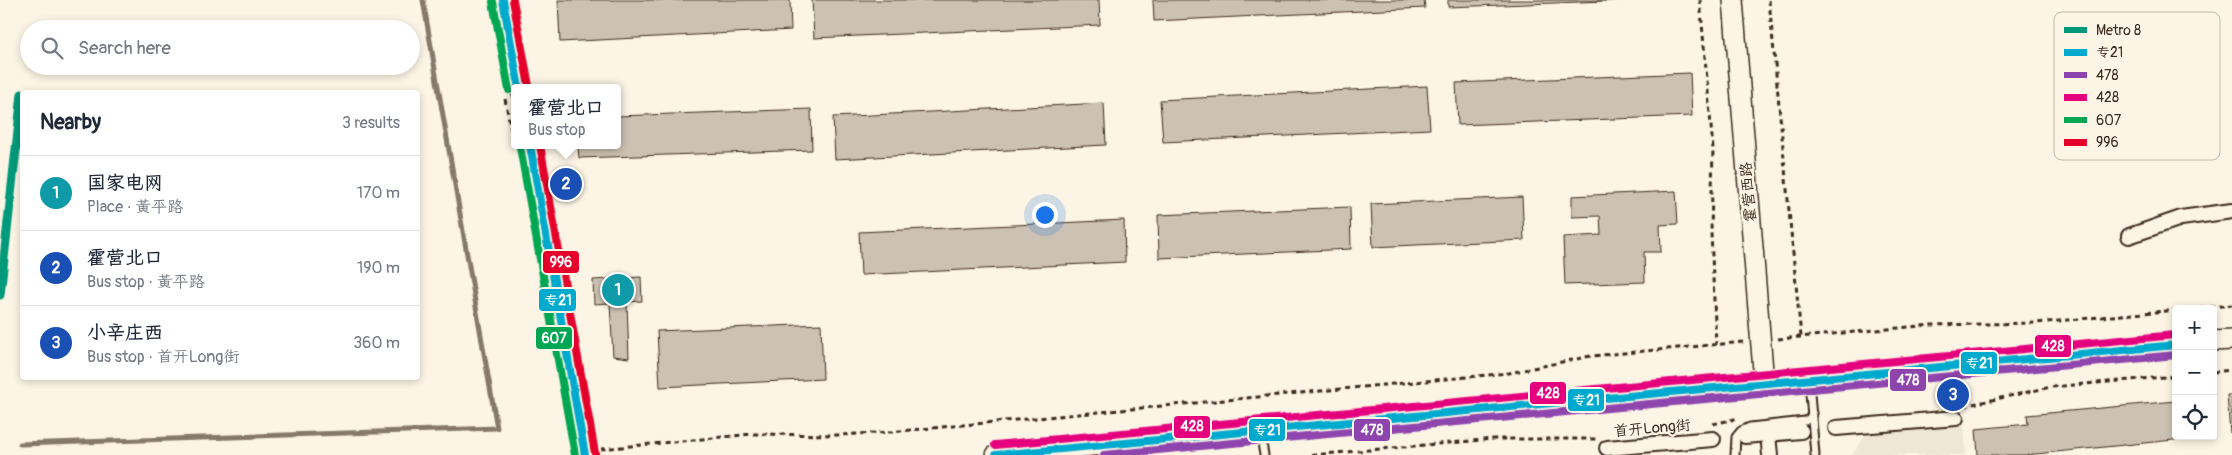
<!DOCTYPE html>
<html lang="en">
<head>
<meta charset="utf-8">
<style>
  :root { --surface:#fff; --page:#f2f2f3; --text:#1f2937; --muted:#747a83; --line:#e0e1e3; --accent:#d93025 }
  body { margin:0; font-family:Pangolin,"LXGW WenKai TC",sans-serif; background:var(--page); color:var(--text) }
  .controls { position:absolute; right:15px; bottom:15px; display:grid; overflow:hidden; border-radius:5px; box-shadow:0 2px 8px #0003 }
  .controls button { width:45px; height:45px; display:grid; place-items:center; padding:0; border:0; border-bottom:1px solid var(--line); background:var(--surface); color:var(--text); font:25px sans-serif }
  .you { position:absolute; left:1044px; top:214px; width:18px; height:18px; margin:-12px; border:4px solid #fff; border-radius:50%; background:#1a73e8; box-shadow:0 0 0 8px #1a73e833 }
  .badge { display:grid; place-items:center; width:32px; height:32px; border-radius:50%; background:var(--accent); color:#fff; font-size:16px; font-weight:700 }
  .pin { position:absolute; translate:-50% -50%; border:2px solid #fff; box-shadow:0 1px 5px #0006 }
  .popup { position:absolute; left:511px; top:84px; width:110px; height:65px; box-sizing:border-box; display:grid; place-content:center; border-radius:5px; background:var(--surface); filter:drop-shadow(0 1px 4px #0005); font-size:16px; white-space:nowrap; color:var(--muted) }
  .popup b { font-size:19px; color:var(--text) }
  .popup::after { content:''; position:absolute; left:50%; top:100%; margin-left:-10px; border:10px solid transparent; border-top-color:var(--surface) }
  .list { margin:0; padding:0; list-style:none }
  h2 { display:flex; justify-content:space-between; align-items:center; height:65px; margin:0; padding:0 20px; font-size:21px }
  h2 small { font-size:16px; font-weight:400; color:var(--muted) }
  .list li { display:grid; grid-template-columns:32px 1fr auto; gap:15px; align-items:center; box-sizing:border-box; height:75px; padding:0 20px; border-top:1px solid var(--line) }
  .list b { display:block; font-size:19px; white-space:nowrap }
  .list p { margin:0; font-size:16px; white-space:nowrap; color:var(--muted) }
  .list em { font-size:16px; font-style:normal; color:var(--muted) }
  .icon { flex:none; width:28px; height:28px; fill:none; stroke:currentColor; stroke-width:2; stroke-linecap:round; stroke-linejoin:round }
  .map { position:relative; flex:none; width:2232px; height:455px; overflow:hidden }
  .search { position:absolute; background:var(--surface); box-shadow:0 2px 8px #0003; left:20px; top:20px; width:400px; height:55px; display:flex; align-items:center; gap:12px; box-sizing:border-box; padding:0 18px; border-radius:28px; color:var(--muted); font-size:19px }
  .panel { position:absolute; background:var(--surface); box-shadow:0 2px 8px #0003; left:20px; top:90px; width:400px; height:290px; border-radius:5px }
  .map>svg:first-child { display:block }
  .built { fill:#eee6d6 }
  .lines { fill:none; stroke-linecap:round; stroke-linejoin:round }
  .stream { stroke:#85796b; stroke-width:5 }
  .building { fill:#ccc2b3; stroke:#3b2a1e }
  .lane-casing { stroke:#3b2a1e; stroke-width:11 }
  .street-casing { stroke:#3b2a1e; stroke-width:18 }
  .secondary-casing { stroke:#3b2a1e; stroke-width:22 }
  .path { stroke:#3b2a1e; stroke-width:3; stroke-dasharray:5 4; stroke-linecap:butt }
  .lane { stroke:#fcf5e5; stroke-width:7 }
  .street { stroke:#fcf5e5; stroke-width:14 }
  .secondary { stroke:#fcf5e5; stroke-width:19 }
  .bus-1-casing { stroke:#fcf5e5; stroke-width:11 }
  .bus-2-casing { stroke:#fcf5e5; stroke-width:11 }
  .bus-3-casing { stroke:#fcf5e5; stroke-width:11 }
  .bus-4-casing { stroke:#fcf5e5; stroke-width:11 }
  .bus-5-casing { stroke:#fcf5e5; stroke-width:11 }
  .bus-1 { stroke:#00a9ce; stroke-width:8 }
  .bus-2 { stroke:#8e44ad; stroke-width:8 }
  .bus-3 { stroke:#e5007d; stroke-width:8 }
  .bus-4 { stroke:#00a651; stroke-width:8 }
  .bus-5 { stroke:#e4002b; stroke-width:8 }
  .metro-1-casing { stroke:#fcf5e5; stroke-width:12 }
  .metro-1 { stroke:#00997a; stroke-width:9 }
  .labels { text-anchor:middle; stroke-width:4.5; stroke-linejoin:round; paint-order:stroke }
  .street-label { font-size:15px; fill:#3b2a1e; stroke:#fcf5e5 }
  .key { fill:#fcf5e5; stroke:#c2b8a9; stroke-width:1 }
  .key-label { font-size:14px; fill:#3b2a1e }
  .line-badge { stroke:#fcf5e5; stroke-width:2 }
  .badge-label { font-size:14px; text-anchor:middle; font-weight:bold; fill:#fff }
</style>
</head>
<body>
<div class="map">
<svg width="2232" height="455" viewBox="0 0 2232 455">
  <rect width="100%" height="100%" fill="#fcf5e5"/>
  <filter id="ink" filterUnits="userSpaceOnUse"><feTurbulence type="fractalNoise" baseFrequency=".02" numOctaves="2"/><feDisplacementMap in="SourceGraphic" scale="10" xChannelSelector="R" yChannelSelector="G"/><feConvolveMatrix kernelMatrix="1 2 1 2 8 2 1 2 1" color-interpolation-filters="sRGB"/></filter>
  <g filter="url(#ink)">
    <!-- built -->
    <polygon class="built" points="1964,424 1966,455 1852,455 1867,434"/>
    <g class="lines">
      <!-- stream -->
      <polyline class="stream" points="20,444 497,428 423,0"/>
    </g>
    <!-- building -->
    <g class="building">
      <polygon points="558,0 790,0 791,30 560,42"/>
      <polygon points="812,0 1099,0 1100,25 814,38"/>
      <polygon points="1153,0 1424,0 1425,8 1154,21"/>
      <polygon points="1448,0 1633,0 1448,7"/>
      <polygon points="1690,73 1692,116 1458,125 1456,83"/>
      <polygon points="1427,86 1430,129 1163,142 1160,100"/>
      <polygon points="1104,103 1106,145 835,159 833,117"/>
      <polygon points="811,109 812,150 579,158 578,145 617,145 617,116"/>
      <polygon points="1676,191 1678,224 1660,225 1661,252 1644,252 1645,282 1565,285 1563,237 1601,235 1600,216 1572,217 1572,196"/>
      <polygon points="1522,197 1524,240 1373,247 1371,204"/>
      <polygon points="1350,207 1351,249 1159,258 1158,215"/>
      <polygon points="1124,220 1125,262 861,275 859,232"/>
      <polygon points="641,277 642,301 594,304 593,280"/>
      <polygon points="627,303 629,358 613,356 610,304"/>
      <polygon points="821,324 823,379 660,387 657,331"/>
      <polygon points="2227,395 2232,395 2232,433 2230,433"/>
      <polygon points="2176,401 2176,436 2203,437 2026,455 1978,455 1976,429 2028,424 2027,415"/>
    </g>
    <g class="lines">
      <defs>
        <g id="lane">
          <polyline points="1809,381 1815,455"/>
          <polyline points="1260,431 1264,455"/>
          <polyline points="1735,455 1736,437 1741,431 1750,427 1805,421 1810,418 1812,413"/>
        </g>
        <g id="street">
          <polyline points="2129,236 2181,218 2232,211"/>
          <polyline points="1836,428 1956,418"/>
          <polyline points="1768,434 1770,455"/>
          <polyline points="1745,436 1801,431"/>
          <polyline points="1607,448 1713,439"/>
        </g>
        <g id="secondary">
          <polyline points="503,0 519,88"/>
          <polyline points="1733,0 1764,383"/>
          <polyline points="530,145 585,455"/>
          <polyline points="2213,341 2232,340"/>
          <polyline points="996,455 2176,345"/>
        </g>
      </defs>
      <!-- lane casing -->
      <use href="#lane" class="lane-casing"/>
      <!-- street casing -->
      <use href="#street" class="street-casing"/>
      <!-- secondary casing -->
      <use href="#secondary" class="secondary-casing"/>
      <!-- path -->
      <g class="path">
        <polyline points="1700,0 1713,149 1711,233 1716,345"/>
        <polyline points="1769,0 1801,337"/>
        <polyline points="505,99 513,140"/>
        <polyline points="2192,309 2232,305"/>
        <polyline points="1778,339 1931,325 2036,323 2176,310"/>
        <polyline points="2213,372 2232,370"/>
        <polyline points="1964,406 2051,387 2176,376"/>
        <polyline points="1713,424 1739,418"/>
        <polyline points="601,449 753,434 840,435 890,432 1509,373 1591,356 1744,342"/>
        <polyline points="1312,455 1494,439 1596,439"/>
      </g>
      <!-- lane -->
      <use href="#lane" class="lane"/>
      <!-- street -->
      <use href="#street" class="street"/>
      <!-- secondary -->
      <use href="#secondary" class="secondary"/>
      <defs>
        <g id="bus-1">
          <polyline points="503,0 519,88"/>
          <polyline points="530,145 585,455"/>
          <polyline points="996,455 2176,345"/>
        </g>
        <polyline id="bus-2" points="1104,455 2176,355"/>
        <polyline id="bus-3" points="995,445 2175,335"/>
        <g id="bus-4">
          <polyline points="493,2 509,90"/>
          <polyline points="520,147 575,455"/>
        </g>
        <g id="bus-5">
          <polyline points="513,0 529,86"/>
          <polyline points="540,145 595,453"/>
        </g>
      </defs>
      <!-- bus-1 casing -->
      <use href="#bus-1" class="bus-1-casing"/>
      <!-- bus-2 casing -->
      <use href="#bus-2" class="bus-2-casing"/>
      <!-- bus-3 casing -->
      <use href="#bus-3" class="bus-3-casing"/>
      <!-- bus-4 casing -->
      <use href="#bus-4" class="bus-4-casing"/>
      <!-- bus-5 casing -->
      <use href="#bus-5" class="bus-5-casing"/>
      <!-- bus-1 -->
      <use href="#bus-1" class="bus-1"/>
      <!-- bus-2 -->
      <use href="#bus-2" class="bus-2"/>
      <!-- bus-3 -->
      <use href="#bus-3" class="bus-3"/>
      <!-- bus-4 -->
      <use href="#bus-4" class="bus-4"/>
      <!-- bus-5 -->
      <use href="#bus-5" class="bus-5"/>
      <defs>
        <polyline id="metro-1" points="0,295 22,94"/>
      </defs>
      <!-- metro-1 casing -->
      <use href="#metro-1" class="metro-1-casing"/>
      <!-- metro-1 -->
      <use href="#metro-1" class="metro-1"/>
    </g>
  </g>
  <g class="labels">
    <!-- street labels -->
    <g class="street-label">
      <text transform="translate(1748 192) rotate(-95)" y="5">霍营西路</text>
      <text transform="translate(1652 428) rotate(-5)" y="5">首开Long街</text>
    </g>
  </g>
  <!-- legend -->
  <rect x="2054" y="12" width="166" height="148" rx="8" class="key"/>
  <rect x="2064" y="27" width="23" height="6" fill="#00997a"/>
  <rect x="2064" y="49" width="23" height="7" fill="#00a9ce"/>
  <rect x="2064" y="72" width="23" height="6" fill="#8e44ad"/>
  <rect x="2064" y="94" width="23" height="7" fill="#e5007d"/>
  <rect x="2064" y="117" width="23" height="6" fill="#00a651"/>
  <rect x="2064" y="139" width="23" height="7" fill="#e4002b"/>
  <g class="key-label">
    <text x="2096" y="35">Metro 8</text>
    <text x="2096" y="57">专21</text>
    <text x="2096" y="80">478</text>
    <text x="2096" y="102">428</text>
    <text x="2096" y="125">607</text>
    <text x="2096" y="147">996</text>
  </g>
  <g class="line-badge">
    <rect x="542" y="250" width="38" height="24" rx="5" fill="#e4002b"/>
    <rect x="538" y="288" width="39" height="24" rx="5" fill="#00a9ce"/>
    <rect x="535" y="326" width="38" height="24" rx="5" fill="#00a651"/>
    <rect x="2034" y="334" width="38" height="24" rx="5" fill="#e5007d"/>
    <rect x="1960" y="351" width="38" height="24" rx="5" fill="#00a9ce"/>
    <rect x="1889" y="368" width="38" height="24" rx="5" fill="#8e44ad"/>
    <rect x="1529" y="381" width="38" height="24" rx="5" fill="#e5007d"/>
    <rect x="1567" y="388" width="38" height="24" rx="5" fill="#00a9ce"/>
    <rect x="1173" y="415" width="38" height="24" rx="5" fill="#e5007d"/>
    <rect x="1248" y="418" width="38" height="24" rx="5" fill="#00a9ce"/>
    <rect x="1353" y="418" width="38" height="24" rx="5" fill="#8e44ad"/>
  </g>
  <g class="badge-label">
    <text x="561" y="267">996</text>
    <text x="558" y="305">专21</text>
    <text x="554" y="343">607</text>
    <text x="2053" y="351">428</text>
    <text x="1979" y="368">专21</text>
    <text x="1908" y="385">478</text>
    <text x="1548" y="398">428</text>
    <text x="1586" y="405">专21</text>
    <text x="1192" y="431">428</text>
    <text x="1267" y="435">专21</text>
    <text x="1372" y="435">478</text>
  </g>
</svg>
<div class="controls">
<button>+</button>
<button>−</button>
<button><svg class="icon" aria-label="locate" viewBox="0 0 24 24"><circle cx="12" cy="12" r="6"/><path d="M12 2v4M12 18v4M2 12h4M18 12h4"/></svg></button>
</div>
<div class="you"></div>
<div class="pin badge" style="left:618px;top:290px;background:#0f9aa8">1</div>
<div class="pin badge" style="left:566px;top:184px;background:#1a4fb4">2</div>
<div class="popup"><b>霍营北口</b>Bus stop</div>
<div class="pin badge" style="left:1953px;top:395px;background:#1a4fb4">3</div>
<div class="search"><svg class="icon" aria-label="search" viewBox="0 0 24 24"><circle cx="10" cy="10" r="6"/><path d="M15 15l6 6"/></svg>Search here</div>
<section class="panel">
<h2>Nearby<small>3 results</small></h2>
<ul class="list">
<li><span class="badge" style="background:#0f9aa8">1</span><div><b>国家电网</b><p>Place · 黄平路</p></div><em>170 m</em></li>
<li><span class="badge" style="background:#1a4fb4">2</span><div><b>霍营北口</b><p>Bus stop · 黄平路</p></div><em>190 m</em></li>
<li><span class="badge" style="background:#1a4fb4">3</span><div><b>小辛庄西</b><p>Bus stop · 首开Long街</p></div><em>360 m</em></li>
</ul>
</section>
</div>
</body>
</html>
